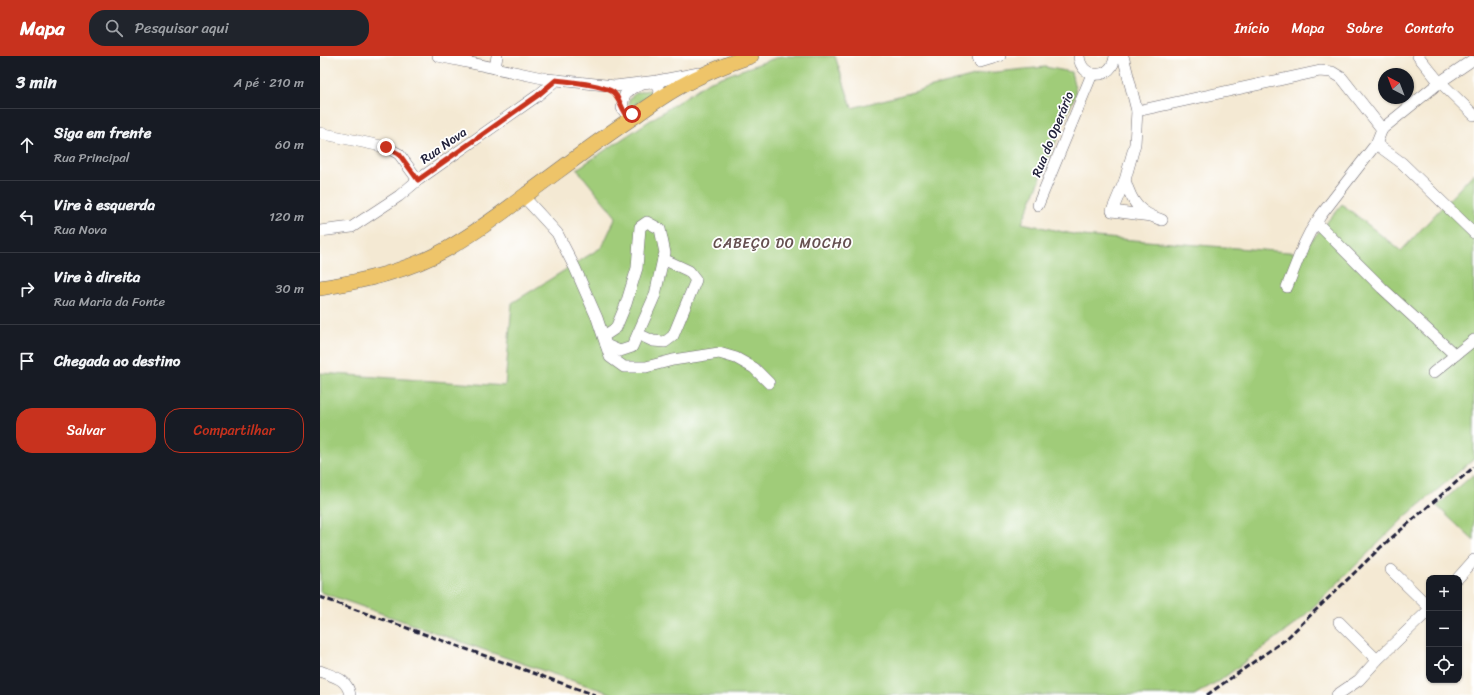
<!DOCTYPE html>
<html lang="pt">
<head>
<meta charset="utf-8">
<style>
  :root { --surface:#171b24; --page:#20242c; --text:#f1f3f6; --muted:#9ea1a6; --line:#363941; --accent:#c8321e }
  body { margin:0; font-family:Sriracha,sans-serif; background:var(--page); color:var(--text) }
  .controls { position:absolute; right:12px; bottom:12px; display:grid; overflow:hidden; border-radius:8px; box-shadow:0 1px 3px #0004 }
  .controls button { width:36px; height:36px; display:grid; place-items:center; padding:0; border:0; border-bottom:1px solid var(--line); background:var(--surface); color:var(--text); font:20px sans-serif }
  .compass { position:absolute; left:1058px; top:12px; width:36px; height:36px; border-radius:50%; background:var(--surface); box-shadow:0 1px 3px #0004; rotate:318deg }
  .stop { position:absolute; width:12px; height:12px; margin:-9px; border:3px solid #c8321e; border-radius:50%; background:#fff }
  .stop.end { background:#c8321e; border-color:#fff; box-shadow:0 1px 4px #0008 }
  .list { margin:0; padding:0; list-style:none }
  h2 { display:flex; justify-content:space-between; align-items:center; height:52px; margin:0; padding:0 16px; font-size:17px }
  h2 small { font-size:13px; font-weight:400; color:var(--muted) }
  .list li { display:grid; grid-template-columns:26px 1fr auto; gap:12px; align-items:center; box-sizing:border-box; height:72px; padding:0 16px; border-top:1px solid var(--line) }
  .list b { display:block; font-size:15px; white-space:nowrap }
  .list p { margin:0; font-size:13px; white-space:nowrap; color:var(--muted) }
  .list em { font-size:13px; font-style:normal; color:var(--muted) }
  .actions { display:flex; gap:8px; padding:12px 16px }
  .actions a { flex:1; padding:9px 0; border:1px solid var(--accent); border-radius:16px; text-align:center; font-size:14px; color:var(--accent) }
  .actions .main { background:var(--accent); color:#fff }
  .icon { flex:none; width:22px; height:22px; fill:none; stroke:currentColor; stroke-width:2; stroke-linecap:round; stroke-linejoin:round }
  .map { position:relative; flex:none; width:1154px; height:639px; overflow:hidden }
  header { display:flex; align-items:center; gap:24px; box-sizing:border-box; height:56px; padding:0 20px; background:var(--accent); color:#fff }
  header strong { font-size:19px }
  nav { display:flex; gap:22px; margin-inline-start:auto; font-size:14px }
  .search { width:280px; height:36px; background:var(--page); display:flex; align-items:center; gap:10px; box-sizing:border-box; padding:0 14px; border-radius:16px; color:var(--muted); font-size:15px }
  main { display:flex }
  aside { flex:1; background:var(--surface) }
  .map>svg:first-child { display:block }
  .green { fill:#a0cc79; stroke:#61775a }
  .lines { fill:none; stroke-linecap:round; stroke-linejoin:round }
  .minor-casing { stroke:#6c6870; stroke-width:12 }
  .major-casing { stroke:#6c6870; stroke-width:16 }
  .minor { stroke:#fff; stroke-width:11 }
  .major { stroke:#eec469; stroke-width:15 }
  .rail { stroke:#22223b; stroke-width:3; stroke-dasharray:6 3; stroke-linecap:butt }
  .route { stroke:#c8321e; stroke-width:5 }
  .labels { text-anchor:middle; stroke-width:3.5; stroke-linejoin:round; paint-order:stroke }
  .street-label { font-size:13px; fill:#22223b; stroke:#fff }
  .neighbourhood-label { font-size:14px; letter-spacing:1px; fill:#665151; stroke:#fff }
</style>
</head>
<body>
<header>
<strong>Mapa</strong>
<div class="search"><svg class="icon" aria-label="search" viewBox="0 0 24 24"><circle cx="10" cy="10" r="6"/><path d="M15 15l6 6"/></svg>Pesquisar aqui</div>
<nav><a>Início</a><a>Mapa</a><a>Sobre</a><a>Contato</a></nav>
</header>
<main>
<aside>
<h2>3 min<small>A pé · 210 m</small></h2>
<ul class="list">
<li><svg class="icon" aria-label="ahead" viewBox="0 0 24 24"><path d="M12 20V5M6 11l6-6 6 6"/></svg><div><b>Siga em frente</b><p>Rua Principal</p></div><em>60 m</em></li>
<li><svg class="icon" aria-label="left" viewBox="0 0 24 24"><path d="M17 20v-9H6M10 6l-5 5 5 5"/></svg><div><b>Vire à esquerda</b><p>Rua Nova</p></div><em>120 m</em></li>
<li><svg class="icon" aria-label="right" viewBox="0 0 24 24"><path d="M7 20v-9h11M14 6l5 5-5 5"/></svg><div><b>Vire à direita</b><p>Rua Maria da Fonte</p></div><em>30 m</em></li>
<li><svg class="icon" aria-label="arrive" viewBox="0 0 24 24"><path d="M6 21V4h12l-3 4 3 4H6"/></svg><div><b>Chegada ao destino</b></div></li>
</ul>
<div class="actions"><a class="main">Salvar</a><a>Compartilhar</a></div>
</aside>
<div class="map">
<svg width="1154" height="639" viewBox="0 0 1154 639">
  <rect width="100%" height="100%" fill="#fff"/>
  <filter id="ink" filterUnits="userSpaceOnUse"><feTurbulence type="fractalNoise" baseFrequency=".025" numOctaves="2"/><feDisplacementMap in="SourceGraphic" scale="8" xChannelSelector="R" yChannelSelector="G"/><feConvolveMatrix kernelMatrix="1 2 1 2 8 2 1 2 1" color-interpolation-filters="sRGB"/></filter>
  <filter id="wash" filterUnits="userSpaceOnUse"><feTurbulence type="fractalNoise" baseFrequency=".012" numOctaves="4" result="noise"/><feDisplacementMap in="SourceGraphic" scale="16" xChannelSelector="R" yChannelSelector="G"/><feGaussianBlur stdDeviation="0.9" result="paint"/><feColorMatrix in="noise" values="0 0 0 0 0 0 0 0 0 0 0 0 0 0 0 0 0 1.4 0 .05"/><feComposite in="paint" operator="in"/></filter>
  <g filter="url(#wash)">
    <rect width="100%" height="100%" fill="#f4e9d3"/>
    <!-- green -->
    <g class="green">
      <path d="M461,0H515L532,52L666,17L725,11L751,16L756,37L702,167L762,180L981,197L1022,148L1081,195L1154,117V403L1086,460L979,565L902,623L874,639H296C197,607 99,570 0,536V317L185,330L192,247L282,191L296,161L257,113L388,26Z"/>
      <path d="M328,34L335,36L311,51L308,47C312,37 318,36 328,34Z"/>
      <polygon points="1154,418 1154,485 1117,450"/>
    </g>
  </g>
  <g filter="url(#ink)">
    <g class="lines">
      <defs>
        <g id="minor">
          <polyline points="118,0 227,23 295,30 337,25 379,17"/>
          <polyline points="658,0 660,6 680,0"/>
          <path d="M759,0C761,25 793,24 795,0"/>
          <polyline points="803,0 817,55 1000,15 1012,16 1022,22 1062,73"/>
          <polyline points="1098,0 1116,22 1154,59"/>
          <polyline points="175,12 177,0"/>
          <path d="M320,56L312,58H306L302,52C303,47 303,41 306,37C317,26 349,20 337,44"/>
          <polyline points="1062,73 1120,26 1151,5"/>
          <polyline points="0,77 66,91 79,98 98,124"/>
          <polyline points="1056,88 1082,107 1154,177"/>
          <polyline points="805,124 815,88 817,55"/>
          <polyline points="204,141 237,177 255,212 277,262 290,301 304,311 326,311 353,304 399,297 416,302 434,312 449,327"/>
          <polyline points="718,149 772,18"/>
          <path d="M831,160L792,155L805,124C812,147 819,157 842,164"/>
          <polyline points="996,166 1062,232 1135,299"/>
          <polyline points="0,175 32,171 79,140 98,124 217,40 236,24"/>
          <polyline points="967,231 984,188 990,176 1001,159 1056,88 1062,73"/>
          <polyline points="318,278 333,285 345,286 353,280 376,224 369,215 343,203"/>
          <polyline points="284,280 296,272 306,248 317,212 320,171 327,166 340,173 345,197 343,203 335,239 312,291 300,295 286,289"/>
          <polyline points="1113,317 1154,284"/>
          <polyline points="1071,514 1109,551"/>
          <polyline points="1138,522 1154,504"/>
          <polyline points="1019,566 1057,604"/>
          <path d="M0,615C14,621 27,622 30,639"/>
          <polyline points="1017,639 1039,624 1057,604 1109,554"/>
        </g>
        <path id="major" d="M0,232C44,225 88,215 127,193C155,177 181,158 207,138C244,111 280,83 318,58C332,48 346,38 361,30C383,18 407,8 431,0"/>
      </defs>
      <!-- minor casing -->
      <use href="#minor" class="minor-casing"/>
      <!-- major casing -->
      <use href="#major" class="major-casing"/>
      <!-- minor -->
      <use href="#minor" class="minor"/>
      <!-- major -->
      <use href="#major" class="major"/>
      <!-- rail -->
      <g class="rail">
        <polyline points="0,541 275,639"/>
        <polyline points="887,639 966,583 1061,491 1154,411"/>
      </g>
    </g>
  </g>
  <g class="lines" filter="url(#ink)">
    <!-- route -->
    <path class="route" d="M66,91L79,98L98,124L217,40L236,24C251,26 280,28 293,36C299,41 301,51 306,58H312"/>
  </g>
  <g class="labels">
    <!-- street labels -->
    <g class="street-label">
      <text transform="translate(732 78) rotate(-68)" y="5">Rua do Operário</text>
      <text transform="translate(123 89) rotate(-35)" y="5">Rua Nova</text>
    </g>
    <!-- neighbourhood labels -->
    <g class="neighbourhood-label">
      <text x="463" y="192">CABEÇO DO MOCHO</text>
    </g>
  </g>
</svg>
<div class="controls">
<button>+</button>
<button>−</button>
<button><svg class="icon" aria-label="locate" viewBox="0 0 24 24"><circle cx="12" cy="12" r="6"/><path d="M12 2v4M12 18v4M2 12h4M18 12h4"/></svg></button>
</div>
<svg class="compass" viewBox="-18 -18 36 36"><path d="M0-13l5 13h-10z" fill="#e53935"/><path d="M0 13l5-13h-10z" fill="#9ea1a6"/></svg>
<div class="stop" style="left:312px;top:58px"></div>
<div class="stop end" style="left:66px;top:91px"></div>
</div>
</main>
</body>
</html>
